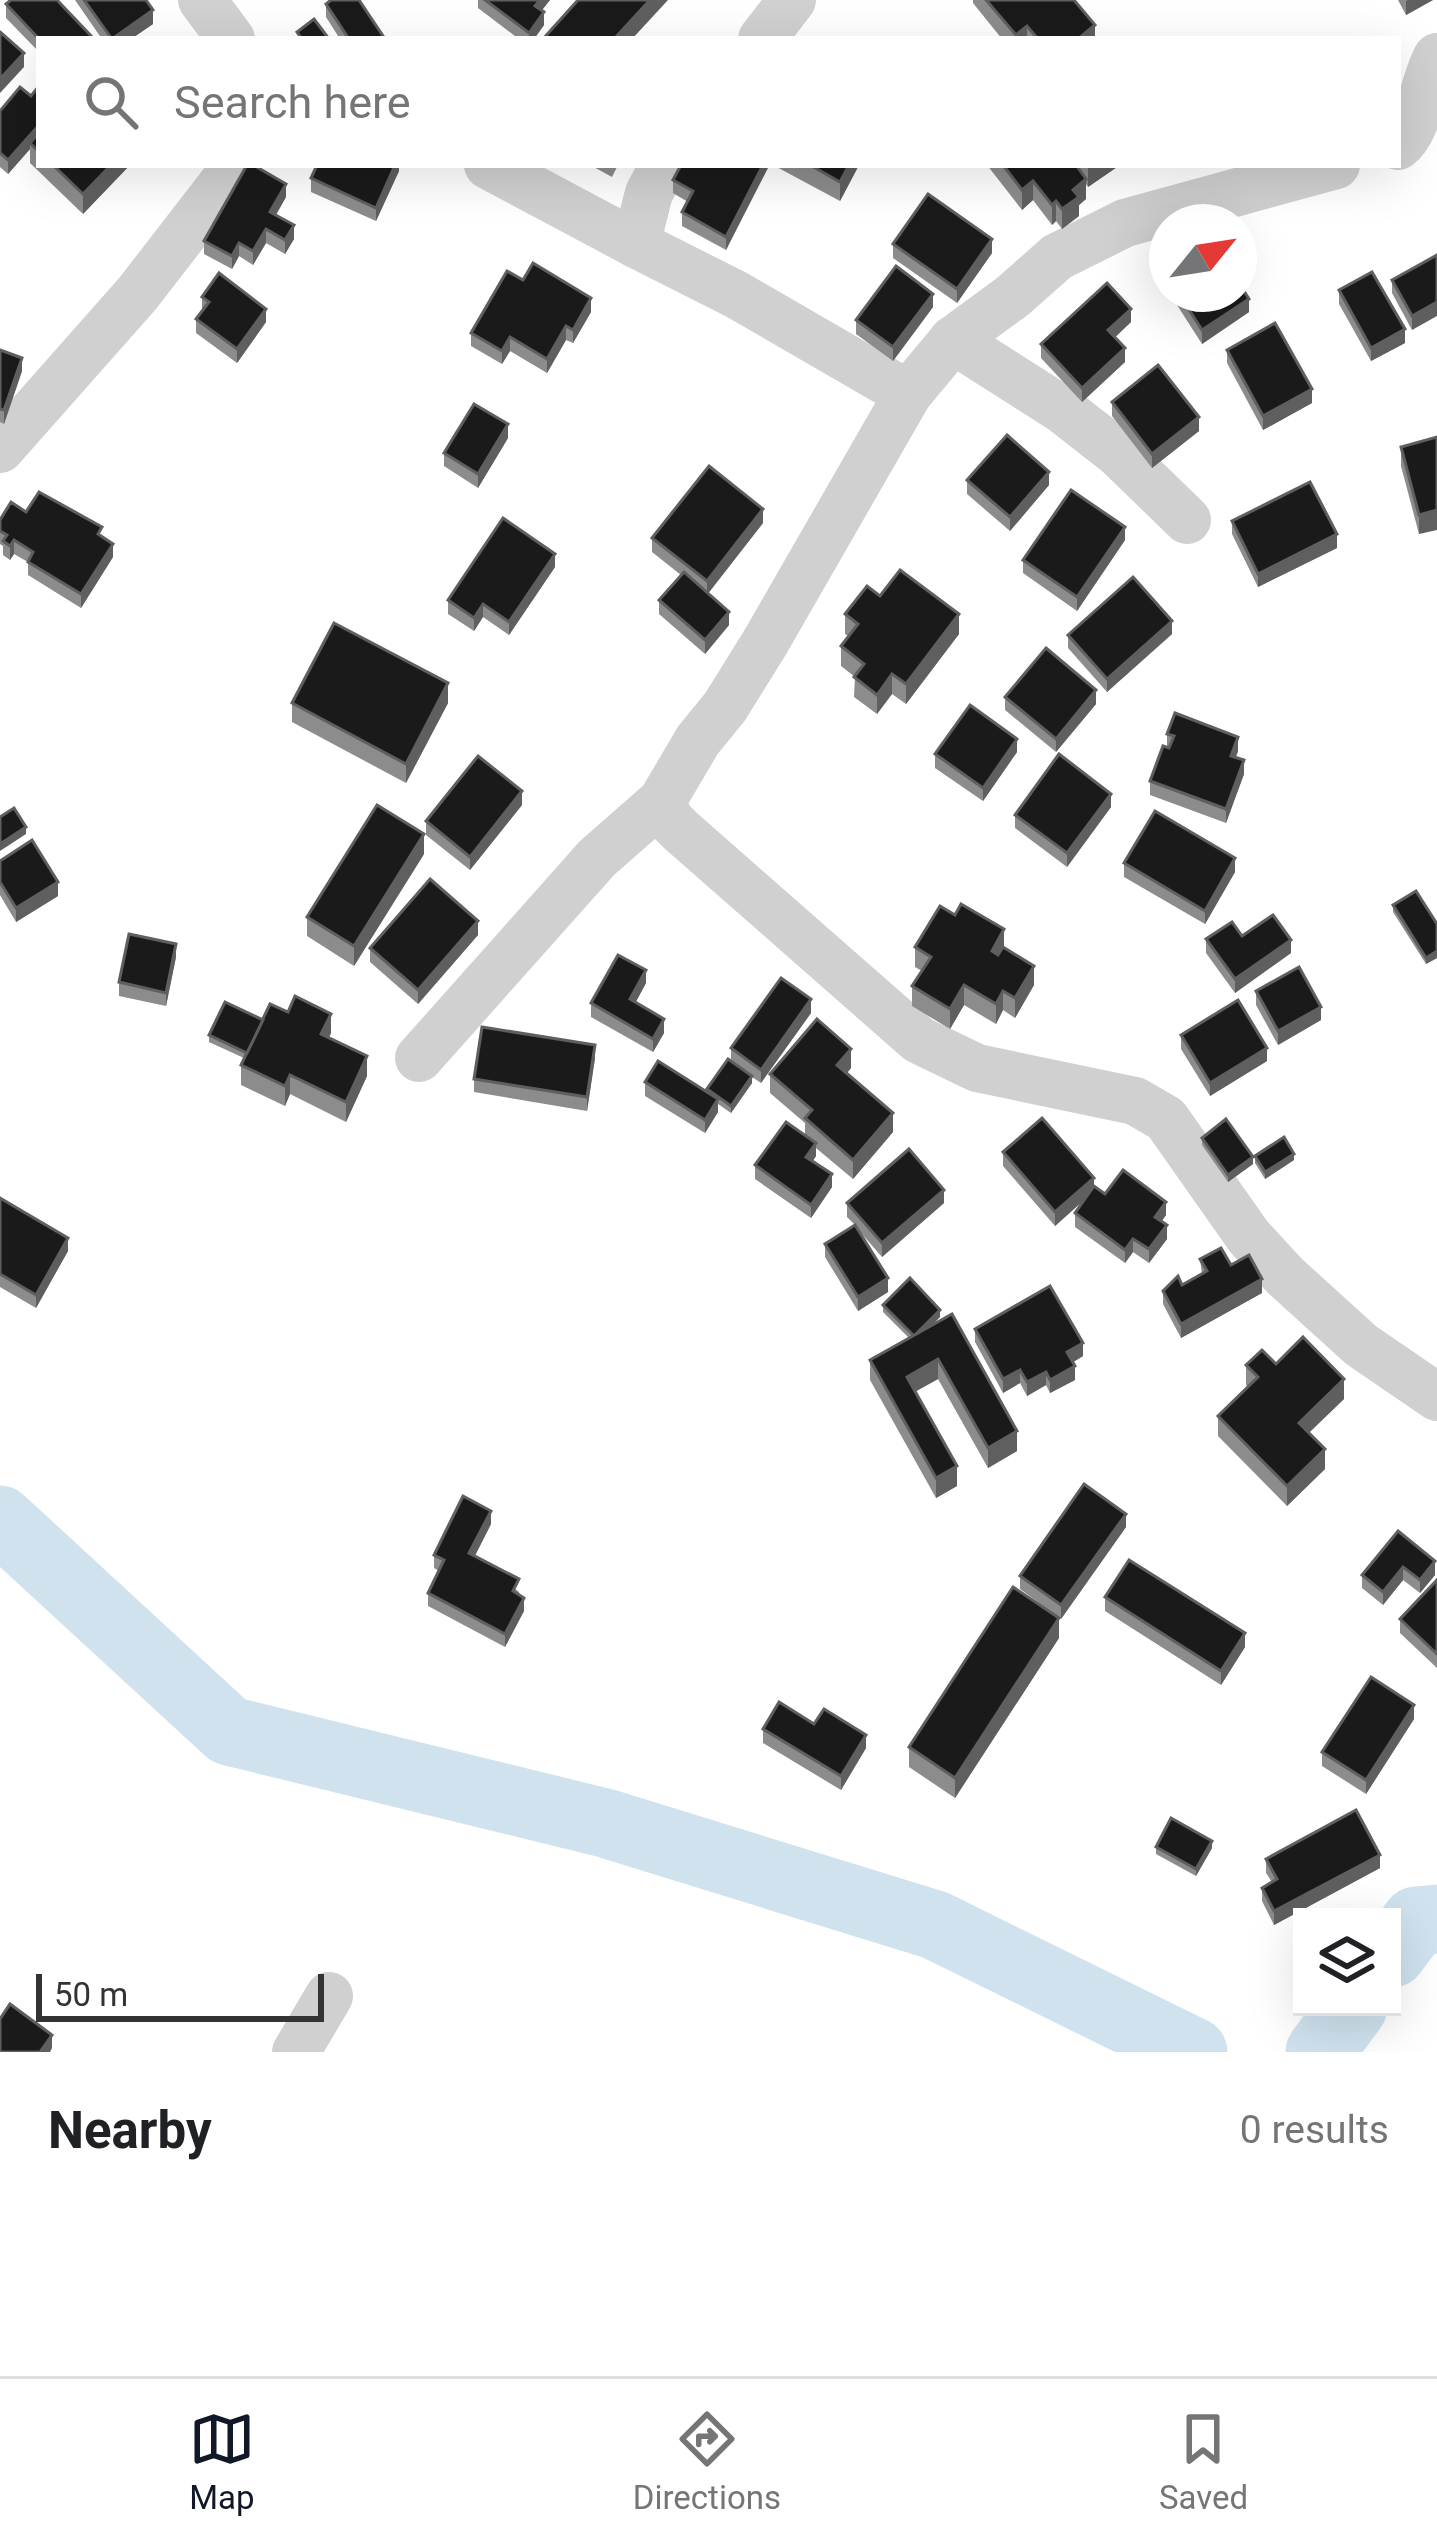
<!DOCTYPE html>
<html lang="en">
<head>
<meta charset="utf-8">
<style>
  :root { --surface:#fff; --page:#f6f6f6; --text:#202124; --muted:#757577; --line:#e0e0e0; --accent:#111827 }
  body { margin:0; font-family:Roboto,sans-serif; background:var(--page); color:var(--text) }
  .controls { position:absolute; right:36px; bottom:36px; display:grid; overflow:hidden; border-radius:0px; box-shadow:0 12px 48px #0002 }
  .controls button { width:108px; height:108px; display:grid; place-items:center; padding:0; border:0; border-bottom:3px solid var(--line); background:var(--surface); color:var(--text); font:60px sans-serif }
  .compass { position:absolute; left:1149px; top:204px; width:108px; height:108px; border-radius:50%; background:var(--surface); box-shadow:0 12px 48px #0002; rotate:60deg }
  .scale { position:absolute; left:36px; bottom:30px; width:288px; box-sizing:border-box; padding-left:12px; border:6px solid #333; border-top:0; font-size:33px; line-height:42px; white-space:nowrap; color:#333; -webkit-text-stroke:9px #fff; paint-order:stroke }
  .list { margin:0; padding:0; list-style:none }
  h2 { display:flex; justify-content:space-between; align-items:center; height:156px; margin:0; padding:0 48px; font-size:51px }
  h2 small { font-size:39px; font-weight:400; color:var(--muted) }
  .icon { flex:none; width:66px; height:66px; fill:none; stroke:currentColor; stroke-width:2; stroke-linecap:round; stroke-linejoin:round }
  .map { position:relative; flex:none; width:1437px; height:2052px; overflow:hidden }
  .search { position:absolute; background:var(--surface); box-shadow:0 12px 48px #0002; left:36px; right:36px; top:36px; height:132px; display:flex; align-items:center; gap:30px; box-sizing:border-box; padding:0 42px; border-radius:0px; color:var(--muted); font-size:45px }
  .sheet { height:324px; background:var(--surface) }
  nav { display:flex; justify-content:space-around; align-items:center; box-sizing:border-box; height:168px; border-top:3px solid var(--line); background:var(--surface); font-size:33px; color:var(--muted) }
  nav a { display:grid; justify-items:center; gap:6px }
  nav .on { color:var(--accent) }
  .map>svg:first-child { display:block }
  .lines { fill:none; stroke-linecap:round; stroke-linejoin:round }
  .river { stroke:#cfe2ee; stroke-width:69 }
  .minor { stroke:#d0d0d0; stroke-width:48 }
  .wall { fill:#8c8c8c }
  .shaded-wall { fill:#5f5f5f }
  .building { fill:#1a1a1a; stroke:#5f5f5f; stroke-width:3 }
</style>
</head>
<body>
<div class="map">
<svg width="1437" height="2052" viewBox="0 0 1437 2052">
  <rect width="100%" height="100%" fill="#fff"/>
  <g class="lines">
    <!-- river -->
    <g class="river">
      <polyline points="0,1520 229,1731 605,1823 935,1925 1193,2052"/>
      <polyline points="1392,1953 1416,1921 1437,1919"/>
      <polyline points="1320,2052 1353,2007"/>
    </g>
    <!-- minor -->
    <g class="minor">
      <polyline points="202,0 231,39"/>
      <polyline points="762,39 792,0"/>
      <path d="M1398,146C1419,130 1423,83 1437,57"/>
      <polyline points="488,165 636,244"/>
      <polyline points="664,165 649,193 636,244 737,295 908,394"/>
      <polyline points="1336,165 1125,223 1057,257 1013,296 953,340 908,394 766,641 725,707 698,740 662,801 669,819 681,831 919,1040 977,1068 1135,1101 1166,1119 1249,1237 1285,1276 1361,1345 1437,1397"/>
      <polyline points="953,340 1063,410 1118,453 1187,520"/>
      <polyline points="0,449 138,293 237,165"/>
      <polyline points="419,1058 597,858 662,801"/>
      <polyline points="296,2052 329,1996"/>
    </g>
  </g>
  <!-- wall -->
  <g class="wall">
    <polygon points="75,0 146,0 153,24 131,39 102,39"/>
    <polygon points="478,0 550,0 542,10 544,25 534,39 519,39 478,8"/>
    <polygon points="973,0 1074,0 1095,39 1002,39 973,3"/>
    <polygon points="1398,0 1433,0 1406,15"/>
    <polygon points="6,4 39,39 39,52 6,18"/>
    <polygon points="326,4 385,39 340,39 326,17"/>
    <polygon points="39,86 39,165 130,165 83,214 30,163 30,149 8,174 0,167 0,111 31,96"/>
    <polygon points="312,165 399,165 399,171 376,221 311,192 311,178 316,167"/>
    <polygon points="590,165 618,165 612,177"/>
    <polygon points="768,165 726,250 682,226 682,212 688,202 673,193 673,180"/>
    <polygon points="773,165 859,165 840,201"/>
    <polygon points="987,165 1120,165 1088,187 1086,184 1086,199 1079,205 1079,216 1062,229 1056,221 1052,225 1033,200 1022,210"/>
    <polygon points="286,197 276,215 294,239 285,254 266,243 253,265 239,256 232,269 204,254 204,241"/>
    <polygon points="893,244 992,253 957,303 893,258"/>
    <polygon points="1437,255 1412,330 1392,293 1392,280"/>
    <polygon points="523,280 591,312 573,343 566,340 547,373 510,351 502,364 471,346 471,333"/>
    <polygon points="1339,290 1405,343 1371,361 1339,304"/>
    <polygon points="1170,294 1239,294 1249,312 1202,344"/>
    <polygon points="202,297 266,322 237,363 196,333 196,319 202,310"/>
    <polygon points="933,307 893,361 856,334 856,320"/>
    <polygon points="1131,322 1115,337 1125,362 1082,402 1041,358 1041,344"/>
    <polygon points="0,350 22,371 4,424 0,422"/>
    <polygon points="1227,350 1312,403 1263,430 1227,363"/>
    <polygon points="1112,402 1199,431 1152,468 1112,416"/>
    <polygon points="1437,437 1419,534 1401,466 1401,447"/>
    <polygon points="508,438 478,488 444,466 444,453"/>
    <polygon points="967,480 1049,485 1010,531 967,494"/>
    <polygon points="26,512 102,537 113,557 81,608 28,575 28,562 14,554 10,560 3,555 3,546 0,544 0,520"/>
    <polygon points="1232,521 1337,548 1258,587 1232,534"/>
    <polygon points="763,523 708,593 729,625 705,654 659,614 659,600 681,575 652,552 652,538"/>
    <polygon points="1125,540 1077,611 1023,573 1023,560"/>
    <polygon points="555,567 509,635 483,617 474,631 448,614 448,600"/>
    <polygon points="880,596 959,634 906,704 892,694 877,714 854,697 855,677 841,666 841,646 848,636 845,634 845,614"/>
    <polygon points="1172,634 1107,692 1068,648 1068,635"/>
    <polygon points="1005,697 1096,704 1056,752 1005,710"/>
    <polygon points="292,703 448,703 406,783 292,722"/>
    <polygon points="1167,734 1238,751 1236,757 1244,774 1226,823 1150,795 1150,781 1167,747"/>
    <polygon points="1017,752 983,801 935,768 935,754"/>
    <polygon points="522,805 470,870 426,835 426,821"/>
    <polygon points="1111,807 1067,867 1015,828 1015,815"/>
    <polygon points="424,854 354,966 307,936 307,917"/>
    <polygon points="0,861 58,896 16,922 0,895"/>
    <polygon points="1124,863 1235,872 1205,924 1124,877"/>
    <polygon points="1393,905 1437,924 1437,958 1426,964 1393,912"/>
    <polygon points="478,935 418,1004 370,962 370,948"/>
    <polygon points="1242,936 1291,953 1235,993 1206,953 1206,939"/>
    <polygon points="915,947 1004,947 1034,985 1015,1018 1003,1010 996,1024 964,1005 950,1029 912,1006 912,986 922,971 915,967"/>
    <polygon points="176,957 166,1006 119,996 119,982"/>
    <polygon points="646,983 635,1003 664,1033 653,1052 591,1017 591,1003"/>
    <polygon points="1256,991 1321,1020 1278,1045 1256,1005"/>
    <polygon points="811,1013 761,1083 752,1077 752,1083 731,1113 718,1104 718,1112 705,1133 645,1096 645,1082 707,1092 707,1089 731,1062 731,1048"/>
    <polygon points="263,1020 331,1033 329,1038 367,1076 346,1122 290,1094 285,1106 241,1085 241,1065 244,1058 209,1042 209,1035"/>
    <polygon points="1181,1035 1267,1061 1210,1096 1181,1049"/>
    <polygon points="595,1058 587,1111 474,1092 474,1079"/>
    <polygon points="851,1068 847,1073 893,1132 853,1179 816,1148 816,1156 813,1161 832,1187 811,1218 755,1179 755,1165 805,1135 805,1123 770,1093 770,1074"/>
    <polygon points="1202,1138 1253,1164 1228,1182 1202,1145"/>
    <polygon points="1003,1152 1094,1186 1105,1194 1166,1215 1162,1221 1167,1239 1149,1263 1133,1252 1125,1263 1075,1227 1075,1213 1084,1200 1055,1226 1003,1166"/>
    <polygon points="1255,1156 1294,1160 1265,1179 1255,1163"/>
    <polygon points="0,1198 68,1251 36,1308 0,1287"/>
    <polygon points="847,1203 944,1203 882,1257 855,1226 888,1292 858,1311 825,1257 825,1244 855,1225 847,1217"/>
    <polygon points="1200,1259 1231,1265 1262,1293 1181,1338 1163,1304 1163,1291 1182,1285 1202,1274"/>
    <polygon points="883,1305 940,1317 932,1325 1017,1451 988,1468 938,1379 915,1392 957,1486 936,1498 870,1380 870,1360 909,1338 883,1312"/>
    <polygon points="975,1329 1083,1356 1073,1362 1075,1380 1050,1393 1046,1385 1027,1396 1020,1383 1003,1393 975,1342"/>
    <polygon points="1276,1364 1344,1399 1309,1433 1325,1469 1287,1506 1218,1436 1218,1416 1248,1387 1246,1385 1246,1365"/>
    <polygon points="491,1524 475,1556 519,1592 524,1611 505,1647 428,1606 428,1593 439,1571 434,1568 434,1555"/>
    <polygon points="1126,1527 1061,1619 1020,1589 1020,1576"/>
    <polygon points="1435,1561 1435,1575 1420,1593 1403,1580 1383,1605 1362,1588 1362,1575"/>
    <polygon points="1437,1580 1437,1668 1400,1633 1400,1619"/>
    <polygon points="1105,1597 1245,1647 1221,1685 1105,1611"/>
    <polygon points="1059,1638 955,1798 909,1767 909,1747"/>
    <polygon points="1414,1719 1366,1794 1322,1766 1322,1752"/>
    <polygon points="763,1729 866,1748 841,1790 763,1743"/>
    <polygon points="1156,1847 1212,1848 1196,1876 1156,1854"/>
    <polygon points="1266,1859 1380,1868 1274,1925 1262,1901 1262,1888 1272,1882 1266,1873"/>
  </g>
  <!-- shaded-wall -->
  <g class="shaded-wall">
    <polygon points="540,0 550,0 535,19 535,6"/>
    <polygon points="650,0 668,0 632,39 614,39"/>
    <polygon points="1408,0 1433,0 1406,15 1406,1"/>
    <polygon points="153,10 153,24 131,39 112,39"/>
    <polygon points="544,12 544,25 534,39 529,39 529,33"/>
    <polygon points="1095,25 1095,39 1078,39"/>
    <polygon points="1027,26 1027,39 1016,39 1016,35"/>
    <polygon points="24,53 24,67 0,93 0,79"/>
    <polygon points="39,125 39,139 30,143 30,149 8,174 8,160"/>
    <polygon points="111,165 130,165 83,214 83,194"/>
    <polygon points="395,165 399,165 399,171 376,221 376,208"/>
    <polygon points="763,165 768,165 768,168 726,250 726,237"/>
    <polygon points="849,165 859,165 840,201 840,182"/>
    <polygon points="1092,165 1120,165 1088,187 1088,167"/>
    <polygon points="1086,179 1086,199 1079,205 1079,216 1062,229 1062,209 1073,190"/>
    <polygon points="1033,181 1033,200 1022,210 1022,190"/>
    <polygon points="286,184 286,197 270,225 270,212"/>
    <polygon points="1056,201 1056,221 1052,225 1052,205"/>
    <polygon points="294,225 294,239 285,254 285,240"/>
    <polygon points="266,229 266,243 253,265 253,251"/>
    <polygon points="992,239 992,253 957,303 957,289"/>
    <polygon points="239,243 239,256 232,269 232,256"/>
    <polygon points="933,294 933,307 893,361 893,347"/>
    <polygon points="591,298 591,312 573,343 573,330"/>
    <polygon points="1249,299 1249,312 1202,344 1202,330"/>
    <polygon points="1437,302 1437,316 1412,330 1412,316"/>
    <polygon points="266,309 266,322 237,363 237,349"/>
    <polygon points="1131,309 1131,322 1108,344 1108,330"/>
    <polygon points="566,326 566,340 547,373 547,359"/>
    <polygon points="1405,329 1405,343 1371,361 1371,348"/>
    <polygon points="510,337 510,351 502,364 502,351"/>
    <polygon points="1125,348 1125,362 1082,402 1082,388"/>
    <polygon points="22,358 22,371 4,424 4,410"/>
    <polygon points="1312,389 1312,403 1263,430 1263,416"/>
    <polygon points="1199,417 1199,431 1152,468 1152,454"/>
    <polygon points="508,424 508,438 478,488 478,474"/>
    <polygon points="1049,472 1049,485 1010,531 1010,517"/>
    <polygon points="763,509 763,523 707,595 707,581"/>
    <polygon points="1437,510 1437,530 1419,534 1419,515"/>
    <polygon points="1125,527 1125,540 1077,611 1077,597"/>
    <polygon points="1337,534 1337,548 1258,587 1258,574"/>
    <polygon points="14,540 14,554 10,560 10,546"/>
    <polygon points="113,544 113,557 81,608 81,594"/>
    <polygon points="555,554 555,567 509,635 509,622"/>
    <polygon points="483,604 483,617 474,631 474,618"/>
    <polygon points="729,612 729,625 705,654 705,640"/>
    <polygon points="959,614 959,634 906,704 906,684"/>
    <polygon points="1172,621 1172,634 1107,692 1107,679"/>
    <polygon points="892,674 892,694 877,714 877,695"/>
    <polygon points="448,683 448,703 406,783 406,764"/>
    <polygon points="1096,690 1096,704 1056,752 1056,739"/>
    <polygon points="1238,737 1238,751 1231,769 1231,756"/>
    <polygon points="1017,739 1017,752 983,801 983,788"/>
    <polygon points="1244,760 1244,774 1226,823 1226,809"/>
    <polygon points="522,791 522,805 470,870 470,857"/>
    <polygon points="1111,794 1111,807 1067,867 1067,853"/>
    <polygon points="26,827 26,834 0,851 0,844"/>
    <polygon points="424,834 424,854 354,966 354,946"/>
    <polygon points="1235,858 1235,872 1205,924 1205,911"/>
    <polygon points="58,882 58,896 16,922 16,908"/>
    <polygon points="478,921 478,935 418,1004 418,990"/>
    <polygon points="1004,929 1004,949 992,971 992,951"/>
    <polygon points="1291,940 1291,953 1235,993 1235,979"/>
    <polygon points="176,944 176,957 166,1006 166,993"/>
    <polygon points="1437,951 1437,958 1426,964 1426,958"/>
    <polygon points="1034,966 1034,985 1015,1018 1015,998"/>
    <polygon points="646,970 646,983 630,1013 630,999"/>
    <polygon points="964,985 964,1005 950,1029 950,1009"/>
    <polygon points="1003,991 1003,1010 996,1024 996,1004"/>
    <polygon points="811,999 811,1013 761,1083 761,1070"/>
    <polygon points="1321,1007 1321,1020 1278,1045 1278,1031"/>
    <polygon points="331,1014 331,1033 321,1054 321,1034"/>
    <polygon points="664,1019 664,1033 653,1052 653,1039"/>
    <polygon points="595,1045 595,1058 587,1111 587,1097"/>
    <polygon points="1267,1048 1267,1061 1210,1096 1210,1083"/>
    <polygon points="851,1049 851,1068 837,1085 837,1065"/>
    <polygon points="367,1056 367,1076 346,1122 346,1102"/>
    <polygon points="290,1075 290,1094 285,1106 285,1086"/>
    <polygon points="752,1076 752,1083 731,1113 731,1106"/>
    <polygon points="718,1099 718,1112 705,1133 705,1120"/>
    <polygon points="893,1113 893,1132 853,1179 853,1160"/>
    <polygon points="816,1143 816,1156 806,1170 806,1157"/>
    <polygon points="1294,1154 1294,1160 1265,1179 1265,1172"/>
    <polygon points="1253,1157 1253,1164 1228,1182 1228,1175"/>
    <polygon points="832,1174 832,1187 811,1218 811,1205"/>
    <polygon points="1094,1178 1094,1191 1055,1226 1055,1212"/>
    <polygon points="944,1190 944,1203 882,1257 882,1243"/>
    <polygon points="1166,1202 1166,1215 1155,1230 1155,1217"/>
    <polygon points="1167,1225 1167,1239 1149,1263 1149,1249"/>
    <polygon points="68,1238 68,1251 36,1308 36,1295"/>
    <polygon points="1133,1239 1133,1252 1125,1263 1125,1250"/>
    <polygon points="888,1278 888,1292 858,1311 858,1297"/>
    <polygon points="1262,1279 1262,1293 1181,1338 1181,1324"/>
    <polygon points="940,1310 940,1317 914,1343 914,1336"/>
    <polygon points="1083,1343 1083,1356 1067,1366 1067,1352"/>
    <polygon points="938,1359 938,1379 907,1396 907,1377"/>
    <polygon points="1075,1366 1075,1380 1050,1393 1050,1380"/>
    <polygon points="1020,1370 1020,1383 1003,1393 1003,1379"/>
    <polygon points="1046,1372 1046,1385 1027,1396 1027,1382"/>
    <polygon points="1344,1379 1344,1399 1299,1442 1299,1423"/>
    <polygon points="1017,1431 1017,1451 988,1468 988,1448"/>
    <polygon points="1325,1449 1325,1469 1287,1506 1287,1486"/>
    <polygon points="957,1466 957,1486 936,1498 936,1478"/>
    <polygon points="491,1511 491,1524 469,1567 469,1553"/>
    <polygon points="1126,1514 1126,1527 1061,1619 1061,1605"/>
    <polygon points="1435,1561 1435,1575 1420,1593 1420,1580"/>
    <polygon points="1403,1567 1403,1580 1383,1605 1383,1592"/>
    <polygon points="524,1598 524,1611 505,1647 505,1634"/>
    <polygon points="1059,1618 1059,1638 955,1798 955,1778"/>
    <polygon points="1245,1633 1245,1647 1221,1685 1221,1671"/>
    <polygon points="1414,1705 1414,1719 1366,1794 1366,1780"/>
    <polygon points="866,1735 866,1748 841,1790 841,1776"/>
    <polygon points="1212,1841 1212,1848 1196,1876 1196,1869"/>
    <polygon points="1380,1855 1380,1868 1274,1925 1274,1911"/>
    <polygon points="52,2035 52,2048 50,2052 40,2052"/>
  </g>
  <!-- building -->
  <g class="building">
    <polygon points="11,0 57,0 94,39 39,39 6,4"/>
    <polygon points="84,0 146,0 153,10 112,39"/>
    <polygon points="331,0 359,0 385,39 349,39 326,4"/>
    <polygon points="485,0 540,0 535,6 544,12 529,33"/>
    <polygon points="578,0 650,0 614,39 543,39"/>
    <polygon points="986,0 1074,0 1095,25 1078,39 1038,39 1027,26 1016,35"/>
    <polygon points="314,19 329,39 302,39 297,32"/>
    <polygon points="0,32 24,53 0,79"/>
    <polygon points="39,86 39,125 8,160 0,153 0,111 20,87 31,96"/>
    <polygon points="39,133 39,152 30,143"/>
    <polygon points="53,165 111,165 83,194"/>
    <polygon points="247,165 253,165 286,184 270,212 294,225 285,240 266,229 253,251 239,243 232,256 204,241"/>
    <polygon points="317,165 395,165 376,208 311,178"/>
    <polygon points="681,165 763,165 726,237 682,212 693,191 673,180"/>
    <polygon points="810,165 849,165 840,182"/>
    <polygon points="1003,165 1076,165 1086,179 1073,190 1079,197 1062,209 1056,201 1052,205 1033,181 1022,190"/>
    <polygon points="928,194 992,239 957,289 893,244"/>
    <polygon points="1437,255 1437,302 1412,316 1392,280"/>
    <polygon points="533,263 591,298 573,330 566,326 547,359 510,337 502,351 471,333 507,271 523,280"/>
    <polygon points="896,266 933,294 893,347 856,320"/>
    <polygon points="1372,272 1405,329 1371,348 1339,290"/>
    <polygon points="219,273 266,309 237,349 196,319 209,302 202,297"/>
    <polygon points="1107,283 1131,309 1108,330 1125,348 1082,388 1041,344"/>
    <polygon points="1239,283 1249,299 1202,330 1179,294 1239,294"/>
    <polygon points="1275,323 1312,389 1263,416 1227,350"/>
    <polygon points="0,350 22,358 4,410 0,409"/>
    <polygon points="1158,365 1199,417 1152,454 1112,402"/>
    <polygon points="474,404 508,424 478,474 444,453"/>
    <polygon points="1007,435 1049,472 1010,517 967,480"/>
    <polygon points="1437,437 1437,510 1419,515 1401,447"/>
    <polygon points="709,466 763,509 707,581 652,538"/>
    <polygon points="1310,482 1337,534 1258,574 1232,521"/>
    <polygon points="1071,490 1125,527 1077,597 1023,560"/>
    <polygon points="39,492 102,527 98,534 113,544 81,594 28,562 33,552 14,540 10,546 3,541 7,535 0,531 0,520 11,502 26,512"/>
    <polygon points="503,518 555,554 509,622 483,604 474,618 448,600"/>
    <polygon points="900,570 959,614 906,684 892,674 877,695 854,677 864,664 841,646 858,624 845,614 867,586 880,596"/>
    <polygon points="684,572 729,612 705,640 659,600"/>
    <polygon points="1133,577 1172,621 1107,679 1068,635"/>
    <polygon points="334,623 448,683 406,764 292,703"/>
    <polygon points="1046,648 1096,690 1056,739 1005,697"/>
    <polygon points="970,705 1017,739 983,788 935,754"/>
    <polygon points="1175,713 1238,737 1231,756 1244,760 1226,809 1150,781 1163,746 1169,748 1174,736 1167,734"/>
    <polygon points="1059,754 1111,794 1067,853 1015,815"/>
    <polygon points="478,756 522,791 470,857 426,821"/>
    <polygon points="377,805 424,834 354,946 307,917"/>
    <polygon points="14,808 26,827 0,844 0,817"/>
    <polygon points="1155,811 1235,858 1205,911 1124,863"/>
    <polygon points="32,840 58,882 16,908 0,882 0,861"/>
    <polygon points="430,879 478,921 418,990 370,948"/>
    <polygon points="1416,891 1437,924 1437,951 1426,958 1393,905"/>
    <polygon points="961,904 1004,929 992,951 998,955 1003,947 1034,966 1015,998 1003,991 996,1004 964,985 950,1009 912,986 931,957 915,947 940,906 955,915"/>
    <polygon points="1273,915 1291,940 1235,979 1206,939 1232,922 1242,936"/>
    <polygon points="129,934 176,944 166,993 119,982"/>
    <polygon points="618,955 646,970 630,999 664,1019 653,1039 591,1003"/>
    <polygon points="1299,967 1321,1007 1278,1031 1256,991"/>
    <polygon points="781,978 811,999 761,1070 731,1048"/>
    <polygon points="295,996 331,1014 321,1034 367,1056 346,1102 290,1075 285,1086 241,1065 270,1004 288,1012"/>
    <polygon points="1238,1000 1267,1048 1210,1083 1181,1035"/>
    <polygon points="225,1002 263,1020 247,1053 209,1035"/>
    <polygon points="817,1019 851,1049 837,1065 893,1113 853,1160 805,1118 812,1110 770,1074"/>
    <polygon points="482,1027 595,1045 587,1097 474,1079"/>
    <polygon points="728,1059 752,1076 731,1106 707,1089"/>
    <polygon points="658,1061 718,1099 705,1120 645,1082"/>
    <polygon points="1042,1118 1094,1178 1055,1212 1003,1152"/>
    <polygon points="1226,1119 1253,1157 1228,1175 1202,1138"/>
    <polygon points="786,1122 816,1143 806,1157 832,1174 811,1205 755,1165"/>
    <polygon points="1284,1137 1294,1154 1265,1172 1255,1156"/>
    <polygon points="909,1149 944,1190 882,1243 847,1203"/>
    <polygon points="1123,1170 1166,1202 1155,1217 1167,1225 1149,1249 1133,1239 1125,1250 1075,1213 1094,1186 1105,1194"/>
    <polygon points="0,1198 68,1238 36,1295 0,1274"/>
    <polygon points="855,1225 888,1278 858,1297 825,1244"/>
    <polygon points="1221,1248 1231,1265 1249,1255 1262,1279 1181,1324 1163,1291 1178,1276 1182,1285 1207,1271 1200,1259"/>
    <polygon points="910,1278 940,1310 914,1336 883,1305"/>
    <polygon points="1050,1286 1083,1343 1067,1352 1075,1366 1050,1380 1046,1372 1027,1382 1020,1370 1003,1379 975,1329"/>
    <polygon points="952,1314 1017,1431 988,1448 938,1359 907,1377 957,1466 936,1478 870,1360"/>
    <polygon points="1303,1337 1344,1379 1299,1423 1325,1449 1287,1486 1218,1416 1258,1377 1246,1365 1262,1350 1276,1364"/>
    <polygon points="1084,1484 1126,1514 1061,1605 1020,1576"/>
    <polygon points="463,1496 491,1511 469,1553 519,1579 513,1591 524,1598 505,1634 428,1593 444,1560 434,1555"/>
    <polygon points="1398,1531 1435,1561 1420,1580 1403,1567 1383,1592 1362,1575"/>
    <polygon points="1129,1560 1245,1633 1221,1671 1105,1597"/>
    <polygon points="1437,1580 1437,1654 1400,1619"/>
    <polygon points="1013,1587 1059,1618 955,1778 909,1747"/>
    <polygon points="1371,1677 1414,1705 1366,1780 1322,1752"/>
    <polygon points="779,1702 814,1724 824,1709 866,1735 841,1776 763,1729"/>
    <polygon points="1356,1810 1380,1855 1274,1911 1262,1888 1277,1879 1266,1859"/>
    <polygon points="1171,1818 1212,1841 1196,1869 1156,1847"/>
    <polygon points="10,2004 52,2035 40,2052 0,2052 0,2019"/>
  </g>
</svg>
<div class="controls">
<button><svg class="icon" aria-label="layers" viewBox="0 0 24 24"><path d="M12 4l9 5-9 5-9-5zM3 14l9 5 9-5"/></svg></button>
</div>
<svg class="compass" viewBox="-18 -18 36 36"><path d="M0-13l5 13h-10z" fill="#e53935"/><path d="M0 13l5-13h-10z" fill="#757577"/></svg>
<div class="scale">50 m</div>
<div class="search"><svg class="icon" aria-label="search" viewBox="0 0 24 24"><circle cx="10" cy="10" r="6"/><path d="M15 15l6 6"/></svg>Search here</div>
</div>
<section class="sheet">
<h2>Nearby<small>0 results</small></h2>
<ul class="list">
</ul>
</section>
<nav>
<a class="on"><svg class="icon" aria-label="map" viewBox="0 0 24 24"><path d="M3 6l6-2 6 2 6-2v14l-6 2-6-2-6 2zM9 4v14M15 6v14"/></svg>Map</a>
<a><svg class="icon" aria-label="directions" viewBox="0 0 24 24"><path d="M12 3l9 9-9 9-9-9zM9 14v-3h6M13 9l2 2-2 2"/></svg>Directions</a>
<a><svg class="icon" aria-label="saved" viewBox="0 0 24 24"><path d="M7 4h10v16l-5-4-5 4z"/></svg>Saved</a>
</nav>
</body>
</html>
